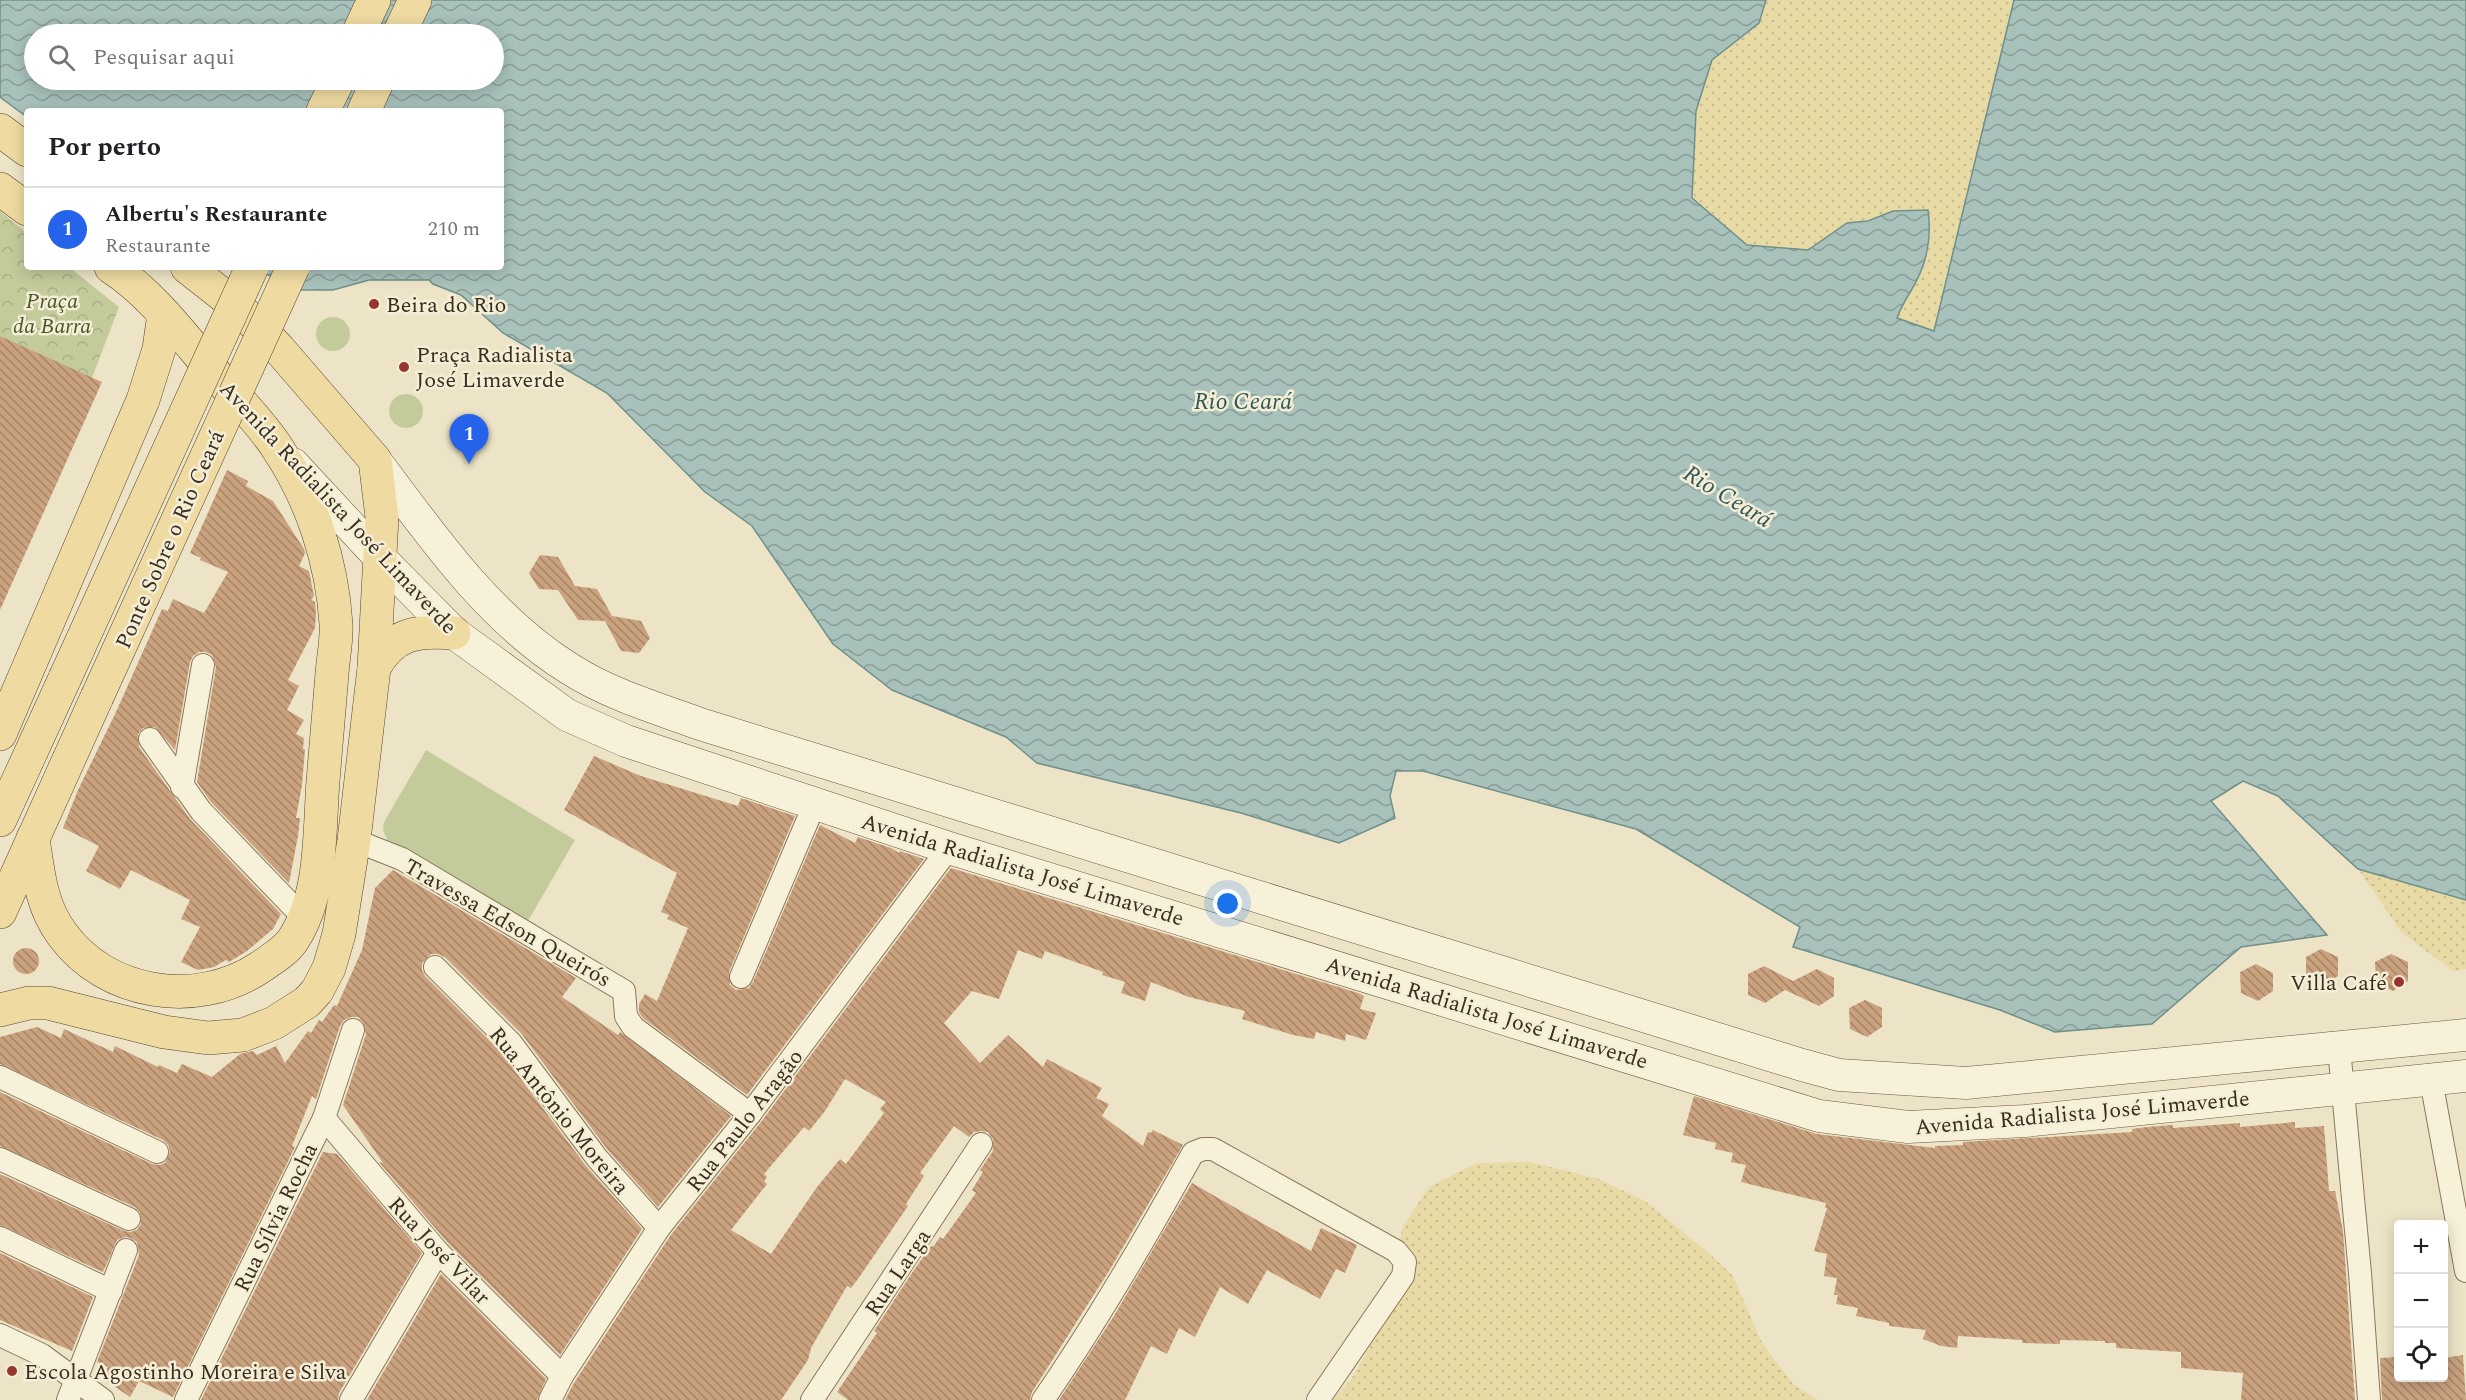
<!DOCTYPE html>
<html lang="pt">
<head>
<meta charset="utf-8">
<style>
  :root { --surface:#fff; --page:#f6f6f6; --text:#202124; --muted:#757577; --line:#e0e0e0; --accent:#2563eb }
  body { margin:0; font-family:Spectral,serif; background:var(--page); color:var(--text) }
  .controls { position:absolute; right:18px; bottom:18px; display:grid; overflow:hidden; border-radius:6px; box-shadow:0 3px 15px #0003 }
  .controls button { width:54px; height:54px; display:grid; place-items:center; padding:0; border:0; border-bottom:2px solid var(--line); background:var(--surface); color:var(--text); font:30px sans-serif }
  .you { position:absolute; left:1228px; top:904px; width:21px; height:21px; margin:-15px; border:4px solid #fff; border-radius:50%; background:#1a73e8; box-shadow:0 0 0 9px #1a73e833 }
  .badge { display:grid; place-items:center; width:39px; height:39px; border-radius:50%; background:var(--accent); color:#fff; font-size:20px; font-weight:700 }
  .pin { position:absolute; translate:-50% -50px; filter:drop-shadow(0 2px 3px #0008) }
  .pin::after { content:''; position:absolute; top:32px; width:21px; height:18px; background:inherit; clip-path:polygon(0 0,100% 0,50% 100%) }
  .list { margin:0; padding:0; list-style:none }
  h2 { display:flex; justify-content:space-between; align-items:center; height:78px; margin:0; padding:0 24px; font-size:26px }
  h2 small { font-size:20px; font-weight:400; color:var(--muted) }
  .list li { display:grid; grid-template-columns:39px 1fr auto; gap:18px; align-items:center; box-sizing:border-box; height:84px; padding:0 24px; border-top:2px solid var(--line) }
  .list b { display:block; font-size:22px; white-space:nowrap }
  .list p { margin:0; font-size:20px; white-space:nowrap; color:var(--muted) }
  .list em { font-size:20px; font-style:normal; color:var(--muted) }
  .icon { flex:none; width:33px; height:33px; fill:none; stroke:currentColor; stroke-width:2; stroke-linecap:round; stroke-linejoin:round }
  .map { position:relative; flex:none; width:2466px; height:1400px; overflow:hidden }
  .search { position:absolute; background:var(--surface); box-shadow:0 3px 15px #0003; left:24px; top:24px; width:480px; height:66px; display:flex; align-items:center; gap:15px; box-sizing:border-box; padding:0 21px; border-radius:33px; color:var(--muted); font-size:22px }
  .panel { position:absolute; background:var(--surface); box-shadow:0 3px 15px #0003; left:24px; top:108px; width:480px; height:162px; border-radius:6px }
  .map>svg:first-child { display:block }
  .grass { fill:#c3cb9b }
  .sand { fill:url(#sand-dots) }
  .park { fill:url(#park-crowns) }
  .water { fill:url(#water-waves); stroke:#6f9089; stroke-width:1.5; fill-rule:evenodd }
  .building { fill:url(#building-back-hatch); fill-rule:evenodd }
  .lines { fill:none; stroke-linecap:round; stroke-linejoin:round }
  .minor-casing { stroke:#89775d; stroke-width:24 }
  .secondary-casing { stroke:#6a5840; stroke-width:33 }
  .primary-casing { stroke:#574531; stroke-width:34 }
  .minor { stroke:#f8f1da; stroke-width:22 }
  .secondary { stroke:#f8f1da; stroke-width:32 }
  .primary { stroke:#efdba1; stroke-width:33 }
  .primary-bridge-casing { stroke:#574531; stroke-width:34; stroke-linecap:butt }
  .primary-bridge { stroke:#efdba1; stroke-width:33 }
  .poi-dot { fill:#96342e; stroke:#f5eed6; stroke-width:2 }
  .labels { text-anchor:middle; stroke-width:5; stroke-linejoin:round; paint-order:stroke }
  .park-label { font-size:22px; font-style:italic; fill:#475527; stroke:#f5eed6 }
  .poi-label { font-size:22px; fill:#392e20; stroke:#f5eed6; text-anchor:start }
  .street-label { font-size:22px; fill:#392e20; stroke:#f5eed6 }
  .water-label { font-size:24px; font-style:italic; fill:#305858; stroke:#f5eed6 }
</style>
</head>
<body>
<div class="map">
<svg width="2466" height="1400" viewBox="0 0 2466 1400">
  <defs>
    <pattern id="sand-dots" width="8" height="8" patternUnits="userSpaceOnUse" patternTransform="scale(1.5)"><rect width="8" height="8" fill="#e8daa5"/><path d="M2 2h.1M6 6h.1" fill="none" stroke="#c8bb8e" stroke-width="1.8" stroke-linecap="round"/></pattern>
    <pattern id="park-crowns" width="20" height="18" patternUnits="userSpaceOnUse" patternTransform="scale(1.5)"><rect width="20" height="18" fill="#c3cb9b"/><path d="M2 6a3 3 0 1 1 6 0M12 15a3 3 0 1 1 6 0" fill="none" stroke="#a8af85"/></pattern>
    <pattern id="water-waves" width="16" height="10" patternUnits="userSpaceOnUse" patternTransform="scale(1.5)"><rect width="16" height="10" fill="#a8c1bb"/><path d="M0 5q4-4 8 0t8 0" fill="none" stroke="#8a9d98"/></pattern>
    <pattern id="building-back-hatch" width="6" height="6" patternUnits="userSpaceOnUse" patternTransform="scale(1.5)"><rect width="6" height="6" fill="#caa27e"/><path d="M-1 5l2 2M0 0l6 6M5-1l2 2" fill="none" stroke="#a58467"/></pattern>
  </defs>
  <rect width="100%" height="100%" fill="#ede4c7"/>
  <!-- grass -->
  <g class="grass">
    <circle cx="333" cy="334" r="17"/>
    <circle cx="406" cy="411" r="17"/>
    <polygon points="426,750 575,840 528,921 388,842 383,830 384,822"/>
  </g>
  <!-- sand -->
  <g class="sand">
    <polygon points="1766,0 2014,0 1935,331 1897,319 1903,301 1921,272 1931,230 1893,211 1868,221 1847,223 1808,250 1747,245 1692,198 1696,111 1712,60 1759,23"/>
    <polygon points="2358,869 2466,900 2466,969 2453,971 2402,933"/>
    <polygon points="1530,1162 1596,1178 1645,1201 1710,1254 1733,1276 1762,1343 1793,1384 1818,1400 1333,1400 1352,1378 1391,1310 1402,1228 1429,1187 1477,1163"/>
  </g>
  <!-- park -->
  <polygon class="park" points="0,211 27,233 27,267 69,267 119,307 92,378 0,339"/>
  <!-- water -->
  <path class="water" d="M0,0H1766L1759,23L1712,60L1696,111L1692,198L1747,245L1808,250L1847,223L1868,221L1893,211L1928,210C1931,231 1929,251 1921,271C1915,287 1903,301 1897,318L1934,331L2014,0H2466V900L2358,869L2278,796L2243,781L2211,801L2327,935L2241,947L2152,1024L2055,1032L2000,1010L1793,947L1800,927L1636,829L1423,771H1396L1390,796L1395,818L1339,843L1241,813L1037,763L1006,737L892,690L833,644L752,526L705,492L607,393L503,333L461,295L433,284L429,280H369L333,290H297L253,267H501V111H27V117L0,97ZM34,34H494V80H34Z"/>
  <!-- building -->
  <g class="building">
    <polygon points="0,336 102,382 0,610"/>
    <polygon points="227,470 248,481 246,486 273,501 304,549 305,553 299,566 309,571 314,596 311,600 315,602 316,614 315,628 288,680 299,686 287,710 304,720 296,734 304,738 303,749 305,749 302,785 296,818 300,818 298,836 289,883 211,802 197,782 216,667 212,655 206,652 199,652 193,656 190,662 175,750 155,727 143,728 138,734 139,747 190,819 281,914 273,929 247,951 229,962 226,960 214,967 198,970 181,962 200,927 181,919 190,900 131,870 120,889 86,871 99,846 63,828 78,790 116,712 162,609 168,611 173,599 204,613 228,572 200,560 201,558 190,553"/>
    <polygon points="540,555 558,557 575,586 597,589 612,616 641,621 650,638 639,653 621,651 605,621 578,620 558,590 539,589 529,573"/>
    <polygon points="594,756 641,776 738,806 741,798 795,816 729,972 730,985 736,990 749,988 753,982 820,825 855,843 858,837 891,848 899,853 900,851 924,859 747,1095 643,1018 639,1012 639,1004 645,994 657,1001 688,928 667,919 669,915 661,912 677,873 564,810"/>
    <path d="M951,868L1358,993L1364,996L1360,1009L1376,1013L1366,1040L1346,1034L1345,1041L1316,1032L1314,1039L1293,1035L1242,1019L1245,1011L1189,997L1151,982L1145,1001L1121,993L1125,982L1102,975L1103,972L1045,951L1042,959L1018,950L999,999L972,991L944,1023L980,1063L1008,1035L1043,1067L1047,1059L1102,1088L1096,1098L1109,1104L1102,1116L1143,1146L1148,1132L1151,1133L1153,1130L1183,1145L1109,1271L1032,1392L1030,1400H848L837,1392L877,1333L874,1331L912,1273L931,1246L933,1247L940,1237L943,1239L976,1193L972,1190L983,1172L980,1170L993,1151V1139L988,1132L981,1131L974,1132L969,1137L954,1126L920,1173L924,1176L906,1204L908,1206L858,1279L851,1288L847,1286L811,1348L808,1360L781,1400H565L574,1383L670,1236L761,1122ZM845,1079L886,1102L880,1109L884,1113L846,1164L840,1159L817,1187L771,1254L731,1230L767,1184L764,1181L767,1177L764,1174L804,1127L809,1131L825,1111Z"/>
    <polygon points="393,870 576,978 562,997 618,1035 620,1032 731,1116 658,1207 607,1149 521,1033 445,957 438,954 431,954 422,963 422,970 425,976 501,1052 586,1166 642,1229 560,1355 448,1243 379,1162 383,1163 343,1105 366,1034 363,1022 358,1017 351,1017 344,1020 340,1026 316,1099 312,1096 292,1146 295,1147 173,1397 139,1381 130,1397 102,1378 108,1367 97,1362 139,1255 137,1242 131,1238 125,1237 117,1240 103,1272 0,1225 0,1174 124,1231 131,1232 137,1230 141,1224 140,1212 135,1207 0,1146 0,1092 152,1164 159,1165 165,1163 170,1152 168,1145 163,1140 0,1064 0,1037 37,1027 61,1038 64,1029 113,1052 115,1046 158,1067 159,1065 177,1073 182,1064 212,1077 240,1054 253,1051 257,1055 276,1046 285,1063 308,1031 311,1033 319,1020 322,1022 334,1005 337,1006 362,950 375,888"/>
    <circle cx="26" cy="961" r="13"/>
    <polygon points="2321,949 2338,957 2338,976 2323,985 2306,978 2306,957"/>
    <polygon points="2391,954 2408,962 2408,981 2393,991 2376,983 2375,962"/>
    <polygon points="2256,964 2273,973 2273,991 2258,1001 2241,993 2240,972"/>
    <polygon points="1764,966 1793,981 1817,969 1834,978 1834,996 1819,1006 1785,990 1765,1003 1748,995 1748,974"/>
    <polygon points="1865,1000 1882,1008 1882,1027 1867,1037 1850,1029 1849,1008"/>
    <polygon points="1694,1096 1817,1134 1935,1148 1935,1146 1963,1145 1963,1142 2132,1132 2132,1129 2147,1127 2173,1125 2173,1128 2240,1123 2240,1127 2295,1122 2295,1128 2324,1126 2329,1191 2335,1191 2343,1231 2355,1400 2241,1400 2243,1373 2181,1368 2181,1352 2116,1348 2116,1343 2105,1343 2105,1341 2060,1340 2060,1344 2022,1343 2022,1340 1958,1336 1957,1348 1941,1346 1923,1339 1926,1330 1889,1326 1889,1323 1856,1316 1858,1308 1836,1304 1838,1295 1834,1295 1837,1278 1824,1276 1827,1254 1814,1251 1827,1208 1825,1208 1826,1203 1741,1182 1746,1165 1731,1162 1733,1153 1715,1149 1716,1143 1683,1135"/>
    <polygon points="323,1152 337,1154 422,1253 339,1393 338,1400 201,1400"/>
    <polygon points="1192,1183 1311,1251 1321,1228 1357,1245 1345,1273 1336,1269 1320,1299 1267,1270 1248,1304 1220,1287 1195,1337 1179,1328 1167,1354 1151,1346 1125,1400 1059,1400 1114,1316"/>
    <polygon points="0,1253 93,1297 72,1351 0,1320"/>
    <polygon points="441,1274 546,1379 537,1400 367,1400"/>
    <polygon points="2463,1355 2466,1400 2382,1400 2380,1358 2398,1357 2398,1377 2444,1377 2444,1358"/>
  </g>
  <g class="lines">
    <defs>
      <g id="minor">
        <polyline points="150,739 201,811 303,917"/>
        <polyline points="182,787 203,665"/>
        <polyline points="354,840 402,859 624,991 626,1016 633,1027 750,1114"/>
        <polyline points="435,967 511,1043 597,1158 659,1228"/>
        <polyline points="741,977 815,803"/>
        <polyline points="2339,1048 2360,1273 2369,1400"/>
        <polyline points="0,1077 157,1152"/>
        <polyline points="2431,1080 2466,1271"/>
        <polyline points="324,1118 438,1252 562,1376"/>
        <polyline points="0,1159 129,1219"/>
        <polyline points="0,1238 111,1291"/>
        <polyline points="0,1335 42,1355 103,1400"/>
        <polyline points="68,1400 126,1250"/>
        <polyline points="186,1400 324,1118 353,1030"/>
        <polyline points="351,1400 438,1252"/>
        <polyline points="550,1400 562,1376 659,1228 750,1114 949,848"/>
        <polyline points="812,1400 981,1144"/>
        <path d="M1043,1400C1098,1320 1146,1238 1193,1153L1203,1149H1213L1396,1251L1405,1262L1403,1276L1318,1400"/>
      </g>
      <g id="secondary">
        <path d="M375,460C431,535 489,619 570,669C609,694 656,708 700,724L1802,1065L1839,1075L1966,1083L2466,1035"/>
        <polyline points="293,464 381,559 454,633 567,715 626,741 949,848 1819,1116 1908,1127 2025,1121 2466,1076"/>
      </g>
      <g id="primary">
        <polyline points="358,34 374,0"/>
        <polyline points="399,34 415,0"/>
        <polyline points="323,111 338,80"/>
        <polyline points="364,111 378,80"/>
        <polyline points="0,130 27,150"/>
        <polyline points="0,189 27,209"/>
        <path d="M374,668C393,633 417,630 454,633"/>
        <polyline points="0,734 143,400 159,349 164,314"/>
        <polyline points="0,820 65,678"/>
        <path d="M33,838C38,872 41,906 62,934C106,995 196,1009 259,968C270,960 285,952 293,940C323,894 319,833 323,781C326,745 329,710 332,674C333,658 337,640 336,624C332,562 312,500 278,449C262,423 233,395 213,371C181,334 152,294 111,267"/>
        <polyline points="0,912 97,697"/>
        <polyline points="0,1010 29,1003 48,1003 164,1032 208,1038 243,1035 274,1023 307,1002 317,991 329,968 339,934 354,840 374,668 382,517 375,460 279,349 238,307 187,267"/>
      </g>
    </defs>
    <!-- minor casing -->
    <use href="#minor" class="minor-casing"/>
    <!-- secondary casing -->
    <use href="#secondary" class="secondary-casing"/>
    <!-- primary casing -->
    <use href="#primary" class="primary-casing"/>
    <!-- minor -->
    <use href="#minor" class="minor"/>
    <!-- secondary -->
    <use href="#secondary" class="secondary"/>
    <!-- primary -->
    <use href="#primary" class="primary"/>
    <defs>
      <g id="primary-bridge">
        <polyline points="65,678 252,267"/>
        <polyline points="97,697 293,267"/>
      </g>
    </defs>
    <!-- primary-bridge casing -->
    <use href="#primary-bridge" class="primary-bridge-casing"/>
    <!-- primary-bridge -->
    <use href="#primary-bridge" class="primary-bridge"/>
  </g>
  <!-- markers -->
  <g class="poi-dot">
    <circle cx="374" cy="304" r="6"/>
    <circle cx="404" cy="367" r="6"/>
    <circle cx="2399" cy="982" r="6"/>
    <circle cx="12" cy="1371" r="6"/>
  </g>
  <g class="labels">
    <!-- park labels -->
    <g class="park-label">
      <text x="52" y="308">Praça<tspan x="52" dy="25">da Barra</tspan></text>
    </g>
    <!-- poi labels -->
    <g class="poi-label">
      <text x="386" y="312">Beira do Rio</text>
      <text x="416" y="362">Praça Radialista<tspan x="416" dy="25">José Limaverde</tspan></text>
      <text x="2387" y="990" text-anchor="end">Villa Café</text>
      <text x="24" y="1379">Escola Agostinho Moreira e Silva</text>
    </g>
    <!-- street labels -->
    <g class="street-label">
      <text transform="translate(339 507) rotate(47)" y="8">Avenida Radialista José Limaverde</text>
      <text transform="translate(169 539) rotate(-66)" y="8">Ponte Sobre o Rio Ceará</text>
      <text transform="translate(1023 869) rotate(17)" y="8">Avenida Radialista José Limaverde</text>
      <text transform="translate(508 922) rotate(30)" y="8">Travessa Edson Queirós</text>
      <text transform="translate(1487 1012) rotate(17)" y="8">Avenida Radialista José Limaverde</text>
      <text transform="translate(560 1110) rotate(51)" y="8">Rua Antônio Moreira</text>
      <text transform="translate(2082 1112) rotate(-5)" y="8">Avenida Radialista José Limaverde</text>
      <text transform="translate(744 1120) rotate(-52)" y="8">Rua Paulo Aragão</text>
      <text transform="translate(275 1217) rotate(-64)" y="8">Rua Sílvia Rocha</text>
      <text transform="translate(440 1250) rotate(47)" y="8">Rua José Vilar</text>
      <text transform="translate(897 1272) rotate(-56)" y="8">Rua Larga</text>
    </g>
    <!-- water labels -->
    <g class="water-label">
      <text x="1243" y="409">Rio Ceará</text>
      <text transform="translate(1728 496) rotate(31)" y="8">Rio Ceará</text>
    </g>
  </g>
</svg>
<div class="controls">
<button>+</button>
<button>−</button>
<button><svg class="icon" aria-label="locate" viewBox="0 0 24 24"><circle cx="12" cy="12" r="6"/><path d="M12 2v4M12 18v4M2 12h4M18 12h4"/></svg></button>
</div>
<div class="you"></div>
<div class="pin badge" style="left:469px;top:464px">1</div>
<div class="search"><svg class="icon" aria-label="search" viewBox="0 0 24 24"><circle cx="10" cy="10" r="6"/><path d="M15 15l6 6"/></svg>Pesquisar aqui</div>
<section class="panel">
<h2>Por perto<small></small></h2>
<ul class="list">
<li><span class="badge">1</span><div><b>Albertu's Restaurante</b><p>Restaurante</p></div><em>210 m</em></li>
</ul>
</section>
</div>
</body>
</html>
